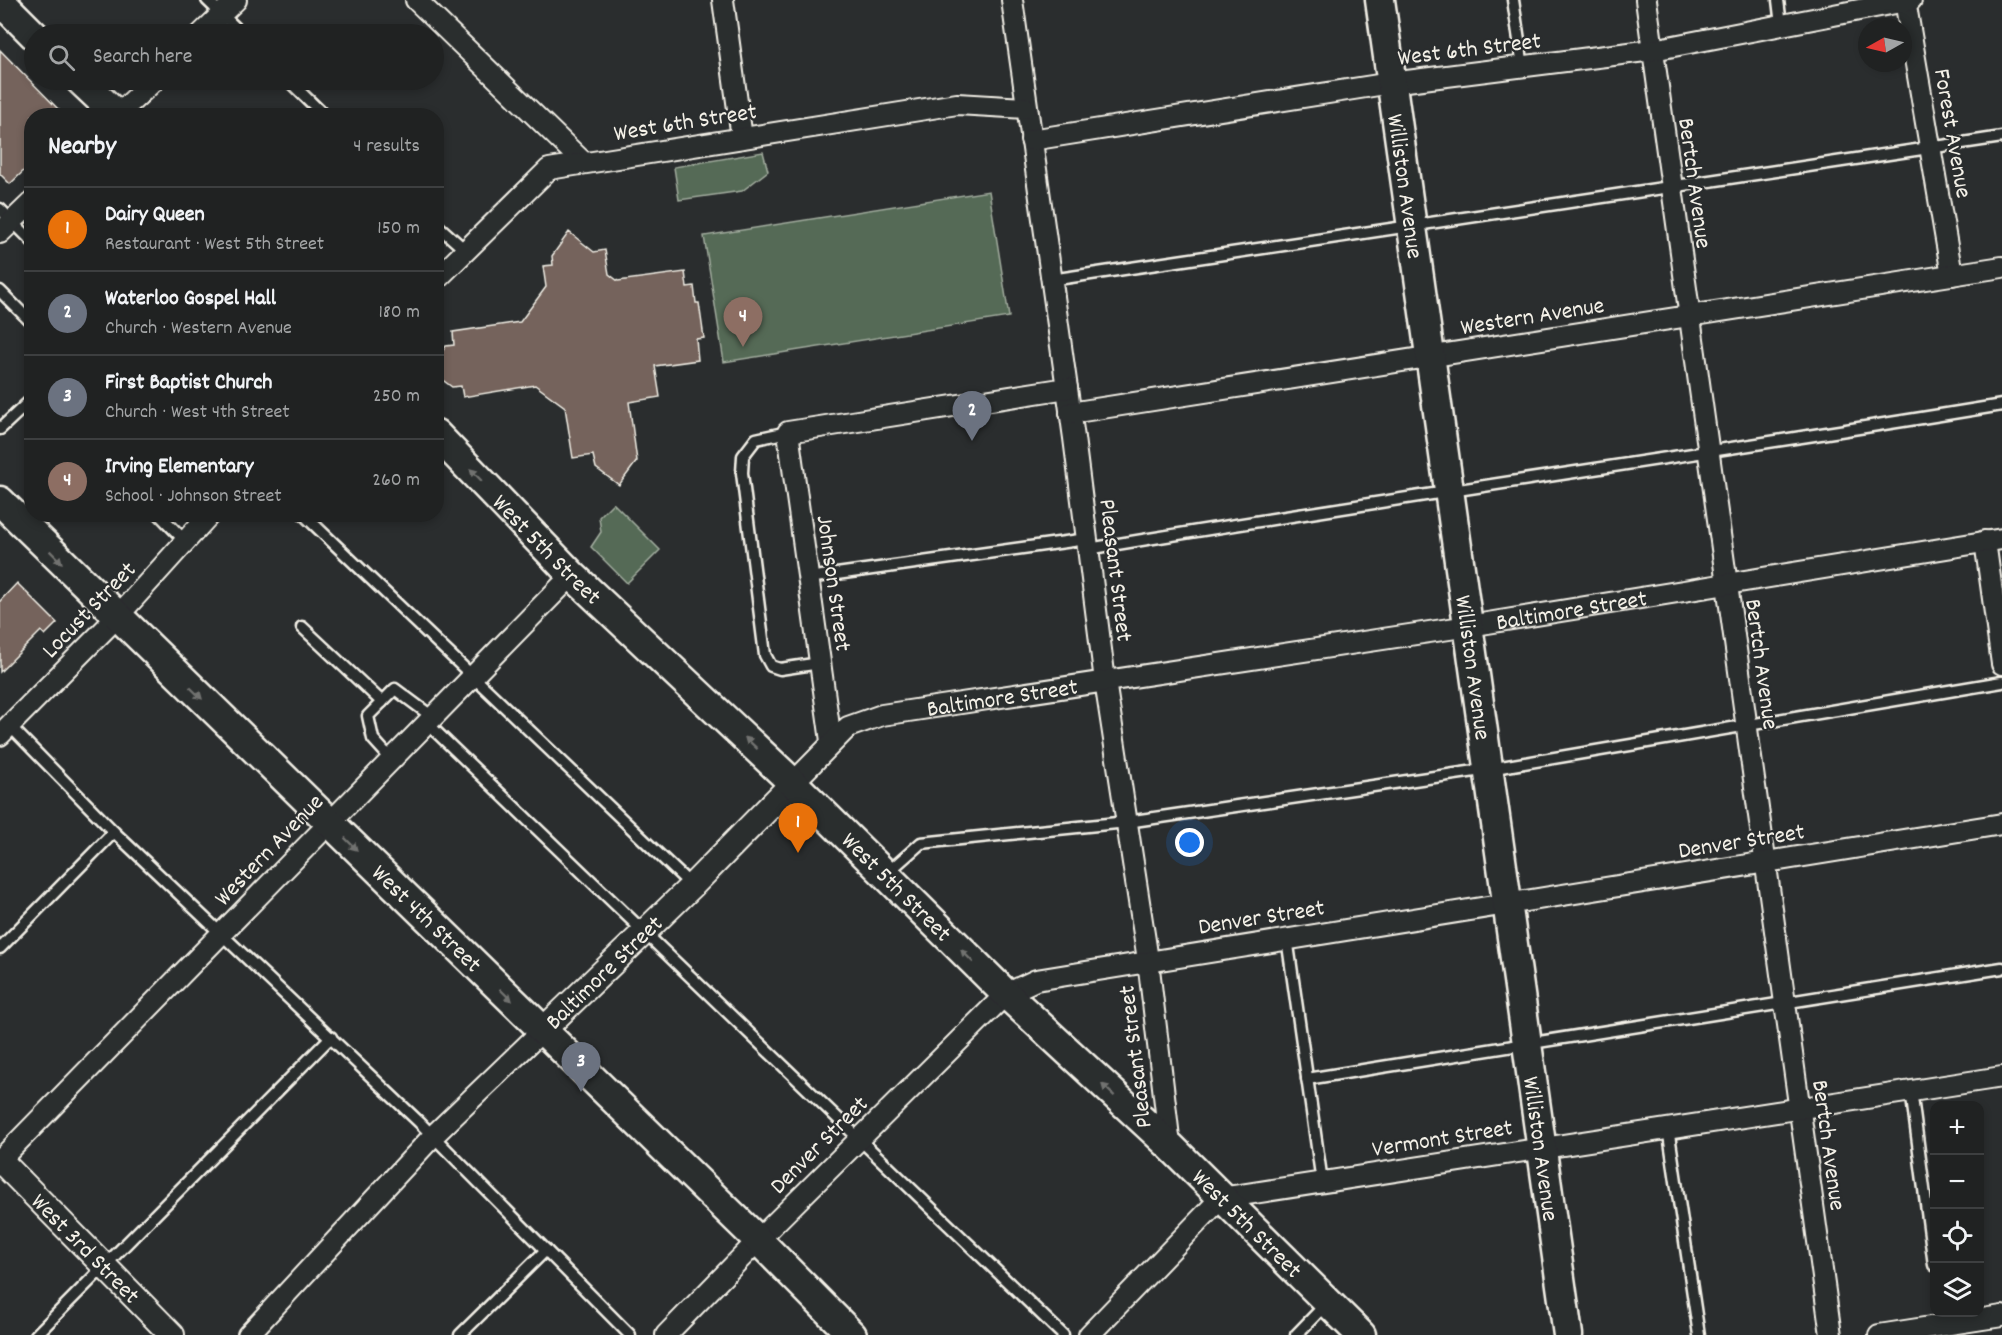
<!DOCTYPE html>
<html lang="en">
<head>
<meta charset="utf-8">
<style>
  :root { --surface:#202222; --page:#282a2a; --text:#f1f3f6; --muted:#a2a4a5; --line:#3d3f40; --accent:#b45309 }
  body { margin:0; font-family:Dekko,sans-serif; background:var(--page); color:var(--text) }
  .controls { position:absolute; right:18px; bottom:18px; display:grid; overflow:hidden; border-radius:12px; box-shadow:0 3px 9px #0003 }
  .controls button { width:54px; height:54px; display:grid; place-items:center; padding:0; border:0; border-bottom:2px solid var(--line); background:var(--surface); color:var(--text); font:30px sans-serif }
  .compass { position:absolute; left:1858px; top:18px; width:54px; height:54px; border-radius:50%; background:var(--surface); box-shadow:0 3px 9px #0003; rotate:262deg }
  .you { position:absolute; left:1190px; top:843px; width:21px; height:21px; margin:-15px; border:4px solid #fff; border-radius:50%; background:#1a73e8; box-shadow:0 0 0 9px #1a73e833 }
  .badge { display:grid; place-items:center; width:39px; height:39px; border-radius:50%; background:var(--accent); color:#fff; font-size:20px; font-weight:700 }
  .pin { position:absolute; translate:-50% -50px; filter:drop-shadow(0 2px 3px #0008) }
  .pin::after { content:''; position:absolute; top:32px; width:21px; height:18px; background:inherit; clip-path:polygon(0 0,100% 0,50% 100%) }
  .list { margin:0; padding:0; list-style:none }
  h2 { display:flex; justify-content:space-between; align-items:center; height:78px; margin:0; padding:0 24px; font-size:26px }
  h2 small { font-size:20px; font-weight:400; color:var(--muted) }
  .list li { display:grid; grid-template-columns:39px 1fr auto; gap:18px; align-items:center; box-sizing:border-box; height:84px; padding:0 24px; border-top:2px solid var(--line) }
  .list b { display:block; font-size:22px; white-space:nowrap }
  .list p { margin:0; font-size:20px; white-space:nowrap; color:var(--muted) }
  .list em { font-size:20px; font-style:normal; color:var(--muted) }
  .icon { flex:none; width:33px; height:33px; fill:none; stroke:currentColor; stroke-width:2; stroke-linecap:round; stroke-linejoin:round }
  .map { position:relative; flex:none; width:2002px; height:1335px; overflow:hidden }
  .search { position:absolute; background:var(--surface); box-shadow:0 3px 9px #0003; left:24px; top:24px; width:420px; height:66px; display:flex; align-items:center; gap:15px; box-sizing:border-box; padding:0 21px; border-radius:33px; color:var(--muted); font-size:22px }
  .panel { position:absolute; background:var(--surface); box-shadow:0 3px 9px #0003; left:24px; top:108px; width:420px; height:414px; border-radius:24px }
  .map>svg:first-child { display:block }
  .green { fill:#556b57; stroke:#a4aea0; stroke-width:1.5 }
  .building { fill:#74635b; stroke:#f4f1e8; stroke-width:1.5 }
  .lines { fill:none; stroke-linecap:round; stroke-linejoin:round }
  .service-casing { stroke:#f4f1e8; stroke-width:15 }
  .minor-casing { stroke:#f4f1e8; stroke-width:24 }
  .tertiary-casing { stroke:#f4f1e8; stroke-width:28 }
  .secondary-casing { stroke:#f4f1e8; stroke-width:33 }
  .service { stroke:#2a2d2e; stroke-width:10 }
  .minor { stroke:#2a2d2e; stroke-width:20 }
  .tertiary { stroke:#2a2d2e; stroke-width:24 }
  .secondary { stroke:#2a2d2e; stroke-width:28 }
  .oneway { fill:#71726f }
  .labels { text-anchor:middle; stroke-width:4.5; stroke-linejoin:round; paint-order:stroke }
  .street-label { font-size:24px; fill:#f4f1e8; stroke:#2a2d2e }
</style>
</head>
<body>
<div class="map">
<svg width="2002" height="1335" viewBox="0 0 2002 1335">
  <rect width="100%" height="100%" fill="#2a2d2e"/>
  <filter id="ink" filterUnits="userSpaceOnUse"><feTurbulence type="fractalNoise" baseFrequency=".0167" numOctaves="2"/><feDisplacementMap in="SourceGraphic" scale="12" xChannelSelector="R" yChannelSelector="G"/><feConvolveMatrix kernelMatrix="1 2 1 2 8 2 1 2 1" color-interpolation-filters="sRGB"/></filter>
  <g filter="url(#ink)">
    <!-- green -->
    <g class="green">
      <polygon points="763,152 768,171 742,191 679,200 674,167"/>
      <polygon points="989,191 1009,317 724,362 704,236"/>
      <polygon points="613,503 660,550 627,583 591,547 601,532 599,517"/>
    </g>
    <!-- building -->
    <g class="building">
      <polygon points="0,50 65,116 32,116 32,163 10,184 0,174"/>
      <polygon points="569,232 594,252 605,250 609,274 618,281 685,272 687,287 694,286 696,303 699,303 704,338 696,339 698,360 655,366 660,397 629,402 637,461 619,485 596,468 593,455 573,458 565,407 535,385 463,397 461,386 452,387 436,375 436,360 446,346 454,345 453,332 520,322 546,287 543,266 553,265 552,256"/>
      <polygon points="17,583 57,623 45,635 41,631 0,672 0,601"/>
    </g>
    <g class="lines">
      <defs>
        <g id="service">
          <polyline points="207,0 242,34"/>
          <polyline points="1513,0 1523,67"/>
          <polyline points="1778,0 1781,25"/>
          <polyline points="288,80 325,116"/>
          <polyline points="0,209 32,241"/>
          <polyline points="436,224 465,250"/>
          <polyline points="1051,280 2002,137"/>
          <polyline points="0,291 32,323"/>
          <polyline points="0,429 32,399"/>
          <polyline points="788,432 756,439 743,456 742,473 765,655 771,666 780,669 820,663"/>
          <polyline points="159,514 185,541"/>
          <polyline points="303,514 692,886"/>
          <path d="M1088,549C1392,498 1698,455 2002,405"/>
          <polyline points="808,578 1087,539"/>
          <polyline points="302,627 382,702"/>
          <polyline points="428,724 1063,1335"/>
          <polyline points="10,726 114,832 419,1122 630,1335"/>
          <polyline points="392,760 373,739 368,716 395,689 434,718"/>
          <polyline points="886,874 921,843 1127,822 1489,769 2002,682"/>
          <polyline points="1287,938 1322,1182"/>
          <polyline points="0,948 114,832"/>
          <polyline points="1307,1079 2002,968"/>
          <polyline points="1911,1090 1934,1265"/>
          <polyline points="1668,1128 1699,1335"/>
          <polyline points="36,1335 331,1037"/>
          <polyline points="460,1335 546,1250"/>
          <polyline points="1296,1335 1327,1303"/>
        </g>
        <g id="minor">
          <polyline points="416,0 583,162"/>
          <polyline points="723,0 742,138"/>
          <polyline points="1012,0 1074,438 1105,681 1148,960 1170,1146"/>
          <polyline points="1646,0 1831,1335"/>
          <polyline points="1905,0 1952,275"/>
          <polyline points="201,34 236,0"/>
          <polyline points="116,116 155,80"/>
          <polyline points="1031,140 1391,83 1653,50 1911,0"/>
          <polyline points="0,233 32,202"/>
          <polyline points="436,280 549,169 957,104 1026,108"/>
          <polyline points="1070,413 2002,267"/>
          <polyline points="1985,541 2002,664"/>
          <polyline points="0,735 117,617 210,514"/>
          <polyline points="831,741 788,432 1067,388"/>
          <path id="s1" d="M793,783L848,727L882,715L1469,626L2002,539"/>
          <polyline points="0,1160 572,575"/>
          <polyline points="248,1335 433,1136 543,1030"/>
          <polyline points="666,1335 775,1223 1006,994 1036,980 2002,824"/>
          <polyline points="1089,1335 1221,1198 2002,1077"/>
          <polyline points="1879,1335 2002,1316"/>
        </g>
        <g id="tertiary">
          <path id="s2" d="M543,1030L692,886L793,783"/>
          <path id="s3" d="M0,1160L172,1335"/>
        </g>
        <g id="secondary">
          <path id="s4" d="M1380,0L1568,1335"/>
          <polyline points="0,1 34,35"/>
          <polyline points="80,80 118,116"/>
          <path id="s5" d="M436,434L572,575L793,783L1006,994L1170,1146L1361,1335"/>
          <path id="s6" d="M0,501L758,1240L852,1335"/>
        </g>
      </defs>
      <!-- service casing -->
      <use href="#service" class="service-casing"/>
      <!-- minor casing -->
      <use href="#minor" class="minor-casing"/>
      <!-- tertiary casing -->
      <use href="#tertiary" class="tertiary-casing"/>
      <!-- secondary casing -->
      <use href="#secondary" class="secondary-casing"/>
      <!-- service -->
      <use href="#service" class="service"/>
      <!-- minor -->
      <use href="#minor" class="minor"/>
      <!-- tertiary -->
      <use href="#tertiary" class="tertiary"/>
      <!-- secondary -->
      <use href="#secondary" class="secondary"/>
    </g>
    <!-- one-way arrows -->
    <defs><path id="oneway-solid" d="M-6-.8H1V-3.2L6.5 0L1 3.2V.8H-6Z" transform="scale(1.5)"/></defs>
    <g class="oneway">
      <use href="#oneway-solid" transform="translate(476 475) rotate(-134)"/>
      <use href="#oneway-solid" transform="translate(56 557) rotate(45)"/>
      <use href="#oneway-solid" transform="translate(196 693) rotate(44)"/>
      <use href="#oneway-solid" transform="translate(751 743) rotate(-137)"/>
      <use href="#oneway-solid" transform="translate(351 844) rotate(45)"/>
      <use href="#oneway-solid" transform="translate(967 956) rotate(-135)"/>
      <use href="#oneway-solid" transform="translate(506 995) rotate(44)"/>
      <use href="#oneway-solid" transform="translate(1108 1090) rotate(-137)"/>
    </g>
  </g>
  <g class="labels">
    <!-- street labels -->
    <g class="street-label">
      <text transform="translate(1469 48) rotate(-7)" y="8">West 6th Street</text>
      <text transform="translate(685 121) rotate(-9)" y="8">West 6th Street</text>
      <text transform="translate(1954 133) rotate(80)" y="8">Forest Avenue</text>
      <text transform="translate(1696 183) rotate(82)" y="8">Bertch Avenue</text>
      <text dy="8" stroke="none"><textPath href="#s4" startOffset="188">Williston Avenue</textPath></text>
      <text transform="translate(1532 315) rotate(-9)" y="8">Western Avenue</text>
      <text dy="8" stroke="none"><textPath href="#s5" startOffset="160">West 5th Street</textPath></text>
      <text transform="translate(1117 570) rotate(83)" y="8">Pleasant Street</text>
      <text transform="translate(835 583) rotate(82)" y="8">Johnson Street</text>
      <text transform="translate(88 609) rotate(-46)" y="8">Locust Street</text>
      <text dy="8" stroke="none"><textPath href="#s1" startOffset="812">Baltimore Street</textPath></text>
      <text transform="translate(1763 664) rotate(82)" y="8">Bertch Avenue</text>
      <text dy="8" stroke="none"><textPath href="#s4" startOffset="674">Williston Avenue</textPath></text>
      <text dy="8" stroke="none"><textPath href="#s1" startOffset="236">Baltimore Street</textPath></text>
      <text transform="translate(1741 840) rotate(-9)" y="8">Denver Street</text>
      <text transform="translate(268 849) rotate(-46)" y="8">Western Avenue</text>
      <text dy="8" stroke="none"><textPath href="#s5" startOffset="646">West 5th Street</textPath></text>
      <text transform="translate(1261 916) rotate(-9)" y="8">Denver Street</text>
      <text dy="8" stroke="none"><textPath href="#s6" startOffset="597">West 4th Street</textPath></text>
      <text dy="8" stroke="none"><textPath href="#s2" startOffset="84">Baltimore Street</textPath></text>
      <text transform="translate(1134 1057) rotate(-97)" y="8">Pleasant Street</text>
      <text transform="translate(1442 1137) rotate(-9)" y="8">Vermont Street</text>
      <text transform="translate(818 1144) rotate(-45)" y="8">Denver Street</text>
      <text transform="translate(1830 1145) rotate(82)" y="8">Bertch Avenue</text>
      <text dy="8" stroke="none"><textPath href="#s4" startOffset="1160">Williston Avenue</textPath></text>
      <text dy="8" stroke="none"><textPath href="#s5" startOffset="1132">West 5th Street</textPath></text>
      <text dy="8" stroke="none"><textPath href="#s3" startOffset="123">West 3rd Street</textPath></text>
    </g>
  </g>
</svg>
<div class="controls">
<button>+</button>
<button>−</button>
<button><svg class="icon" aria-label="locate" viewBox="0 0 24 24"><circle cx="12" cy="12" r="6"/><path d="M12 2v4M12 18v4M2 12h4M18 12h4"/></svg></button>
<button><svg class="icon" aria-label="layers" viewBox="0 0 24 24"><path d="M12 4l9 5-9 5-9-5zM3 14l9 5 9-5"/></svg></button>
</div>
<svg class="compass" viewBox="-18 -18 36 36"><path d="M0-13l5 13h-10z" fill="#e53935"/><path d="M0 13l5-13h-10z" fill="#a2a4a5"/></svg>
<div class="you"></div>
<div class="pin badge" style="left:798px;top:853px;background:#e8710a">1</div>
<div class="pin badge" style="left:972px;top:441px;background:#6b7280">2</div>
<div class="pin badge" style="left:581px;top:1092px;background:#6b7280">3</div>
<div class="pin badge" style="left:743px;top:347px;background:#8d6e63">4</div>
<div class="search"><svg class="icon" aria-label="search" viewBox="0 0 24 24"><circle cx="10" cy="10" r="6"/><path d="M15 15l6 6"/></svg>Search here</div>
<section class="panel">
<h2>Nearby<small>4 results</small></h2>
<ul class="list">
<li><span class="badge" style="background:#e8710a">1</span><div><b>Dairy Queen</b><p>Restaurant · West 5th Street</p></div><em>150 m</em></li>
<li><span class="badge" style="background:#6b7280">2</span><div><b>Waterloo Gospel Hall</b><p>Church · Western Avenue</p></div><em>180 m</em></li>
<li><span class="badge" style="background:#6b7280">3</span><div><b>First Baptist Church</b><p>Church · West 4th Street</p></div><em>250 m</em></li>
<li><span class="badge" style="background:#8d6e63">4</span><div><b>Irving Elementary</b><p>School · Johnson Street</p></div><em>260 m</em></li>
</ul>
</section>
</div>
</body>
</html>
